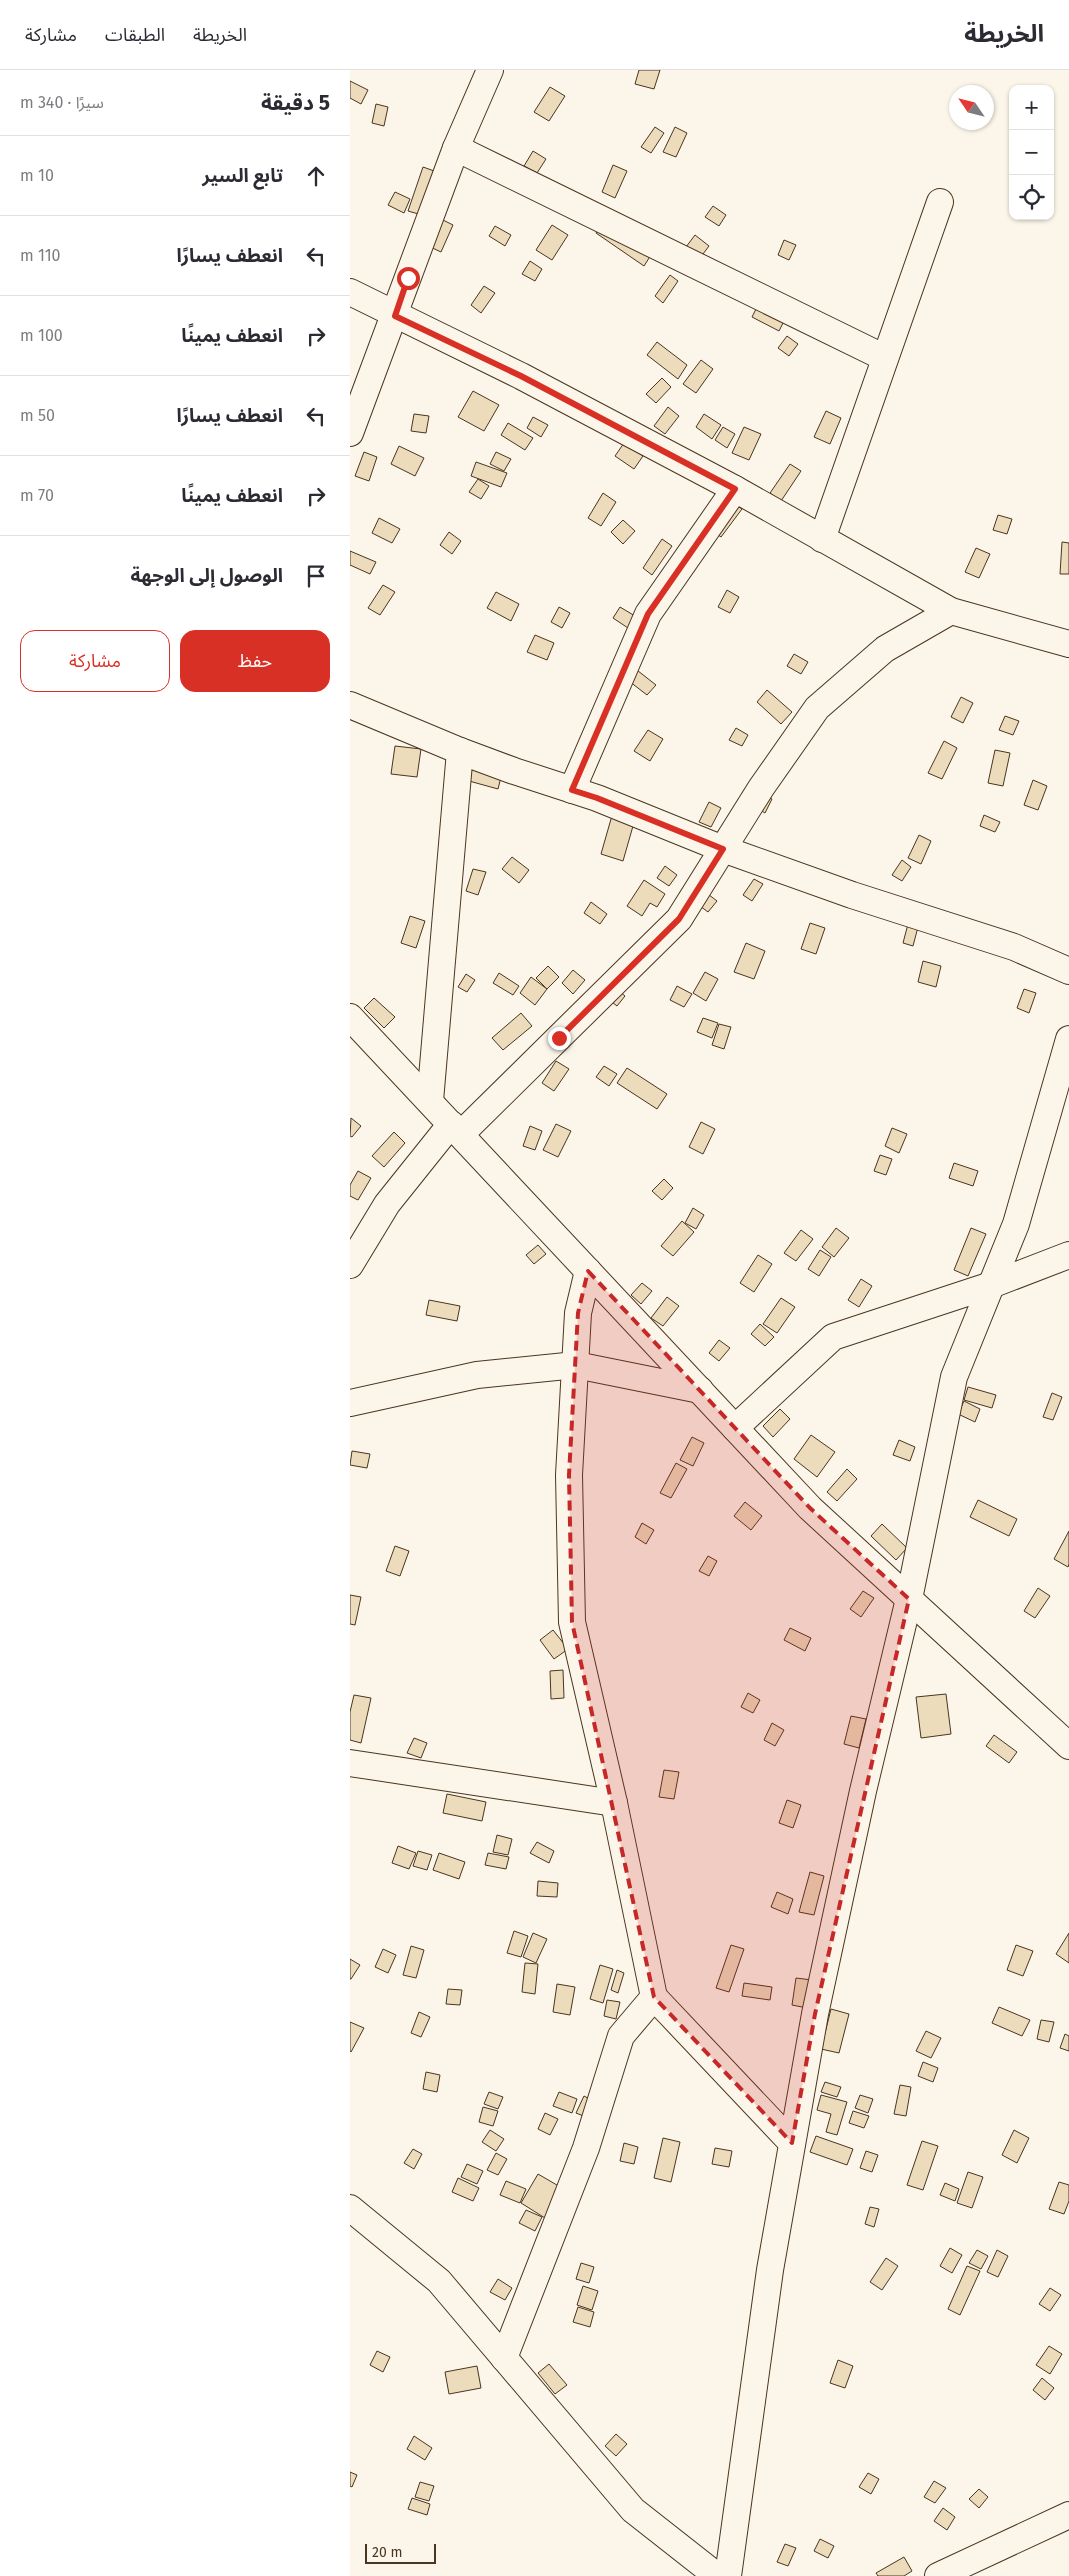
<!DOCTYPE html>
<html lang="ar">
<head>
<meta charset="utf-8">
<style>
  :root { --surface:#fff; --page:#f2f2f3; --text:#2b2b33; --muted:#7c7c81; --line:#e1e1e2; --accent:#d93025 }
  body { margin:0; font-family:"Fira Sans","Noto Sans Arabic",sans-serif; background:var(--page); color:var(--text); direction:rtl }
  .controls { position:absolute; right:15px; top:15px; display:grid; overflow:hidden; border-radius:10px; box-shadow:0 1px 4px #0004 }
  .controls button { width:45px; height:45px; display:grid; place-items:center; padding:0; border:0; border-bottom:1px solid var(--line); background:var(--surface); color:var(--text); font:25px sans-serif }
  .compass { position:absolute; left:599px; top:15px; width:45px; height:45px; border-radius:50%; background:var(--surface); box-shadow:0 1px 4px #0004; rotate:305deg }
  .scale { position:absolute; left:15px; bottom:12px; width:71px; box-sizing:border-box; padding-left:5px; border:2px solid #4a3520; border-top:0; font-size:14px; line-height:18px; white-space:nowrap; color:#4a3520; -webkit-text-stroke:4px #fbf6e9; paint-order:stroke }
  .stop { position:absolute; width:15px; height:15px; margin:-11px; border:4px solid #d93025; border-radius:50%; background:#fff }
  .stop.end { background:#d93025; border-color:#fff; box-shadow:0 1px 5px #0008 }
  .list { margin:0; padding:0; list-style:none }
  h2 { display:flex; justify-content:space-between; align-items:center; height:65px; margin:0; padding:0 20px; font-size:21px }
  h2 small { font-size:16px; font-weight:400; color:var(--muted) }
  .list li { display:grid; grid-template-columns:32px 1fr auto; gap:15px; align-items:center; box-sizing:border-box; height:80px; padding:0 20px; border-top:1px solid var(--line) }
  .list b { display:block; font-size:19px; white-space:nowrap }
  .list em { font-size:16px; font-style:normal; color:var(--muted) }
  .actions { display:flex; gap:10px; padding:15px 20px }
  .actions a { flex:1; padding:11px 0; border:1px solid var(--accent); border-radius:15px; text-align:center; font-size:18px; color:var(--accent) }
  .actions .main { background:var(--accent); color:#fff }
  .icon { flex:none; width:28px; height:28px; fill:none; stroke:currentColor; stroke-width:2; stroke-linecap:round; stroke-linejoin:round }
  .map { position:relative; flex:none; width:719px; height:2506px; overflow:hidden; direction:ltr }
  header { display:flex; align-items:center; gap:30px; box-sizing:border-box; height:70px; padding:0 25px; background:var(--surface); border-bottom:1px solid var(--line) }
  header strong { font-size:24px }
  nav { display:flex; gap:28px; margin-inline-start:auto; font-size:18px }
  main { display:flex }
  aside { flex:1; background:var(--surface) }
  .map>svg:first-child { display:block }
  .building { fill:#ecdcbc; stroke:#4a3520 }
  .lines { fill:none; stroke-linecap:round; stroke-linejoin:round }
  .minor-casing { stroke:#4a3520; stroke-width:28 }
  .minor { stroke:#fbf6e9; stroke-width:26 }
  .route { stroke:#d93025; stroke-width:6 }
  .marked { fill:#c62828; fill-opacity:0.2; stroke:#c62828; stroke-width:4; stroke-dasharray:10 6; stroke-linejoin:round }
</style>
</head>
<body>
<header>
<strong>الخريطة</strong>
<nav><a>الخريطة</a><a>الطبقات</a><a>مشاركة</a></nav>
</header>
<main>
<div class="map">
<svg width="719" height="2506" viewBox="0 0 719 2506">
  <rect width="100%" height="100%" fill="#fbf6e9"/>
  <!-- building -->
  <g class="building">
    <polygon points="289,0 310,0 304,19 285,14"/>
    <polygon points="0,11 18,20 11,34 0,28"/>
    <polygon points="200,17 215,26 199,51 184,42"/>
    <polygon points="26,34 38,37 34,56 22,53"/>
    <polygon points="305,57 314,63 301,83 291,77"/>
    <polygon points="325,57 337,63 326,87 313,82"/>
    <polygon points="183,81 196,89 187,103 174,96"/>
    <polygon points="263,95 277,101 265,128 252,122"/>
    <polygon points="73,97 87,102 72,145 58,141"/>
    <polygon points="45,122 60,129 54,143 38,135"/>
    <polygon points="363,136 376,145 369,156 355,147"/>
    <polygon points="89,148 103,155 91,182 76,175"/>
    <polygon points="253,152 301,185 294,196 246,163"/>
    <polygon points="202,155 218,165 202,190 186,180"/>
    <polygon points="145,156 161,165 155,176 139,166"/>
    <polygon points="345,165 359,176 350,188 336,177"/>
    <polygon points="434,170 446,175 439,190 428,185"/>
    <polygon points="180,191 192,199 185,211 172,204"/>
    <polygon points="320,205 328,211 313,233 305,226"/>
    <polygon points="134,216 145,223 131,243 121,235"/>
    <polygon points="407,237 434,251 429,261 402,247"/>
    <polygon points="437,266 448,274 439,286 428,278"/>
    <polygon points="307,272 337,295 328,309 297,285"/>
    <polygon points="351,290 363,299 346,323 333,314"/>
    <polygon points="312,308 321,317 306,333 296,324"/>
    <polygon points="123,321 149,335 134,361 108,347"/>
    <polygon points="318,337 329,346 315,364 304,356"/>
    <polygon points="476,341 491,348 480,374 464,367"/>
    <polygon points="64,344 79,346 76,363 61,361"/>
    <polygon points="354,344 371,355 362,369 346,357"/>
    <polygon points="183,347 198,355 191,367 177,358"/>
    <polygon points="158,353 183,368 175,380 151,365"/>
    <polygon points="373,357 385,364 377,378 365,370"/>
    <polygon points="394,357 411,364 399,390 382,383"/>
    <polygon points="274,373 293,386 284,399 265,386"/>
    <polygon points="49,376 74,388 65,406 41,394"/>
    <polygon points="14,382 27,387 19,411 5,406"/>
    <polygon points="146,382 161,389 154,401 140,394"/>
    <polygon points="126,392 157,403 151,417 121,406"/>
    <polygon points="440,394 451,401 431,431 420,423"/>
    <polygon points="128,409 139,416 131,429 119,422"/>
    <polygon points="253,423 266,432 251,456 238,448"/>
    <polygon points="376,428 392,439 371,467 356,456"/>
    <polygon points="648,445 662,449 657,464 643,460"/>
    <polygon points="29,448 50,459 42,473 22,463"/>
    <polygon points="273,450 285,461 273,474 261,462"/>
    <polygon points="99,462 111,471 102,484 90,475"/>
    <polygon points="312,469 322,476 302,505 293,498"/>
    <polygon points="712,472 719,473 719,504 710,504"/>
    <polygon points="626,478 640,484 629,508 615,502"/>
    <polygon points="0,481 26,492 20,504 0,495"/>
    <polygon points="33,515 45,522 30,545 18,538"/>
    <polygon points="377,520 389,527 380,543 368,537"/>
    <polygon points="146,522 169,534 161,551 137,538"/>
    <polygon points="209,537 220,543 212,558 201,552"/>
    <polygon points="270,537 285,546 278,558 263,548"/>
    <polygon points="185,565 204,573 197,590 177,582"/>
    <polygon points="444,584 458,592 451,604 437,596"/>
    <polygon points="283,597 306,615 297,625 275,608"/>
    <polygon points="417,620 442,642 431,654 407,632"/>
    <polygon points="611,627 623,633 613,653 601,647"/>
    <polygon points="655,646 669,651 663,665 649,660"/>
    <polygon points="386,658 398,665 392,676 379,670"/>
    <polygon points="298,660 313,669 300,691 284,681"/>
    <polygon points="594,671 607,678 592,709 578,703"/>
    <polygon points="45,676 71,679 67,707 41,704"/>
    <polygon points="645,680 660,683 653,716 638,713"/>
    <polygon points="123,696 152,703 148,719 119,711"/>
    <polygon points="683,710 697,716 688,740 674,735"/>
    <polygon points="410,722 422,729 415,743 402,735"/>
    <polygon points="359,732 371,738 361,757 349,752"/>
    <polygon points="263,742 285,749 273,791 251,784"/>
    <polygon points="634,745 650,752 645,762 630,756"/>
    <polygon points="569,765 581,771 571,794 558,788"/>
    <polygon points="162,787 179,800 169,813 152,799"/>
    <polygon points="552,790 561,797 552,811 542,805"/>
    <polygon points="315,796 327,805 319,816 307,808"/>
    <polygon points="123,799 136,802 128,825 116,821"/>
    <polygon points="404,809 413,814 402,831 393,825"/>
    <polygon points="294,810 315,824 307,837 300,833 292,846 277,836"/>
    <polygon points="354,821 367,831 358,842 346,833"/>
    <polygon points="241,832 257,844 250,854 234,843"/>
    <polygon points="60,846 75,851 66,878 51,873"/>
    <polygon points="460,853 475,858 466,884 451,879"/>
    <polygon points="558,854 568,857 563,876 553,873"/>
    <polygon points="396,873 415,881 404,909 384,902"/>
    <polygon points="573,891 591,896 586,917 568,912"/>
    <polygon points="198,896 209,907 197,919 186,908"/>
    <polygon points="223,900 235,910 223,924 212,913"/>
    <polygon points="355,902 368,909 356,931 343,923"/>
    <polygon points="149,903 169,916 163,925 143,913"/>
    <polygon points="116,904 125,910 117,922 108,917"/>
    <polygon points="181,907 197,919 185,935 170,923"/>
    <polygon points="263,916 275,926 267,936 254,926"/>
    <polygon points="327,916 342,924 334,937 320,930"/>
    <polygon points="674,919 686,923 679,943 667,938"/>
    <polygon points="24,928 45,947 34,958 14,938"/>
    <polygon points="171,943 182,956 153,980 142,968"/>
    <polygon points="353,948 368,953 362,968 347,962"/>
    <polygon points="369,954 381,957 374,979 362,975"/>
    <polygon points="206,991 219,999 204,1021 192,1013"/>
    <polygon points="254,996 267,1004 259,1016 246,1007"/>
    <polygon points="277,998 317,1024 307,1039 267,1013"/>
    <polygon points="1,1048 11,1056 2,1067 0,1066"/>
    <polygon points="351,1052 365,1059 353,1084 339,1077"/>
    <polygon points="206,1054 221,1061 208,1087 193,1080"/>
    <polygon points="180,1056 192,1061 185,1080 173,1076"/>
    <polygon points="542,1058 557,1064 549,1083 535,1076"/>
    <polygon points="44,1062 55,1073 34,1097 22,1086"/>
    <polygon points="530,1085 542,1089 536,1105 524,1101"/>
    <polygon points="604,1093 628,1101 623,1116 599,1108"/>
    <polygon points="8,1101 21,1108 8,1130 0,1126 0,1115"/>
    <polygon points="314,1109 323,1118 312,1130 302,1121"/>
    <polygon points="343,1138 354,1145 346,1159 335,1153"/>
    <polygon points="332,1151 344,1162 323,1186 311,1176"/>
    <polygon points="486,1158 499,1168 484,1187 472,1177"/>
    <polygon points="621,1158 636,1164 618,1206 604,1200"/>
    <polygon points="451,1160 463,1169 446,1191 434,1183"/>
    <polygon points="188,1175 196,1184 184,1194 176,1185"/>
    <polygon points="470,1180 481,1187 469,1206 458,1199"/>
    <polygon points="408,1185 422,1194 404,1222 390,1213"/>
    <polygon points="511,1209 522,1216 509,1237 498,1230"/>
    <polygon points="292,1213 302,1221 291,1234 281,1225"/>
    <polygon points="317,1227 329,1236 313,1256 301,1248"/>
    <polygon points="431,1228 445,1237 427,1263 413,1254"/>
    <polygon points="79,1230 110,1236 107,1251 76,1245"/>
    <polygon points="410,1254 424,1267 415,1276 401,1264"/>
    <polygon points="369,1270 380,1278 369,1291 359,1283"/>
    <polygon points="618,1317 646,1325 642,1338 614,1330"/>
    <polygon points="702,1323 712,1327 703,1350 693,1347"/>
    <polygon points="614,1331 630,1339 625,1352 608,1344"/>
    <polygon points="430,1339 440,1349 423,1367 413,1356"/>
    <polygon points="461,1365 485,1382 467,1407 444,1389"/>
    <polygon points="342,1367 354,1373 343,1396 330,1390"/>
    <polygon points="549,1370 565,1377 560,1391 543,1385"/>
    <polygon points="2,1381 20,1384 17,1398 0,1395"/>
    <polygon points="326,1393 337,1399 321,1428 310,1423"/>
    <polygon points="497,1399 507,1409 487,1431 477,1422"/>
    <polygon points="628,1430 667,1449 659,1466 620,1447"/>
    <polygon points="395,1432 412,1446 401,1460 384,1446"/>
    <polygon points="292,1453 304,1460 296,1474 285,1467"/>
    <polygon points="532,1454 557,1478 546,1490 521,1466"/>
    <polygon points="719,1461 719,1494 718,1497 704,1489"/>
    <polygon points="45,1476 59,1481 50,1506 36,1501"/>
    <polygon points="358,1486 367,1491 359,1506 349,1501"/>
    <polygon points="688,1518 700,1526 685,1548 674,1541"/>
    <polygon points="513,1521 524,1528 511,1547 500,1539"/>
    <polygon points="0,1525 11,1527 5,1555 0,1554"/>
    <polygon points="440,1558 461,1568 455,1581 434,1570"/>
    <polygon points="203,1560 218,1579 204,1589 190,1570"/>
    <polygon points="213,1600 214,1628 201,1629 200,1601"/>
    <polygon points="398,1623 410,1630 403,1643 391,1637"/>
    <polygon points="596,1624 601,1664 571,1668 566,1627"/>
    <polygon points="4,1625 21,1628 11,1673 0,1670 0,1642"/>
    <polygon points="501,1646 516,1649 509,1678 494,1674"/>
    <polygon points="422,1653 434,1660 425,1676 414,1670"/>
    <polygon points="644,1665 667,1682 659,1693 636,1676"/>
    <polygon points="64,1668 77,1673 71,1688 57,1683"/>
    <polygon points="314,1700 329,1702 324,1729 309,1727"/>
    <polygon points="97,1724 136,1732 132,1751 93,1743"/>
    <polygon points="437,1730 451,1735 443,1758 429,1753"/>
    <polygon points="147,1765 162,1769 158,1785 143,1782"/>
    <polygon points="187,1772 204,1781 199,1793 180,1783"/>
    <polygon points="48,1776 66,1783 59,1799 42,1793"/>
    <polygon points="68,1781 82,1785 77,1800 63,1796"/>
    <polygon points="89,1783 115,1792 109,1809 83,1800"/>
    <polygon points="138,1783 159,1787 156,1799 135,1795"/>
    <polygon points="460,1802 474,1806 464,1845 449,1842"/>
    <polygon points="188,1811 208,1813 207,1827 187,1826"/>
    <polygon points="427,1822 443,1829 438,1844 421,1837"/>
    <polygon points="164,1861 178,1866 171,1887 157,1883"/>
    <polygon points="183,1863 197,1869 186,1893 173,1887"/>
    <polygon points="719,1863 719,1893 706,1884"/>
    <polygon points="381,1875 394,1879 379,1922 366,1918"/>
    <polygon points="666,1875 683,1881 673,1906 657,1900"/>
    <polygon points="61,1876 74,1880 66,1908 53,1905"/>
    <polygon points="33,1879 46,1885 38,1903 25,1897"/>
    <polygon points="0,1889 10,1895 1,1909 0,1909"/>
    <polygon points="175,1893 188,1894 185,1924 172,1922"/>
    <polygon points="250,1895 263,1899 253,1933 240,1929"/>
    <polygon points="267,1900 274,1903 268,1923 261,1920"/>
    <polygon points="446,1908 462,1910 457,1938 442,1935"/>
    <polygon points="394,1913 422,1917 420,1930 392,1926"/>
    <polygon points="207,1914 225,1917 220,1945 203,1942"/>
    <polygon points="98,1919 112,1920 110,1935 96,1934"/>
    <polygon points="257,1930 270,1932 266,1949 254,1946"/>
    <polygon points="649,1937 680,1950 672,1966 642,1953"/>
    <polygon points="481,1939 499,1944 489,1983 471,1979"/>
    <polygon points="69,1942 80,1947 71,1967 61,1963"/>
    <polygon points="691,1950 704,1952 699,1972 687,1969"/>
    <polygon points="0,1952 14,1958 1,1982 0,1981"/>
    <polygon points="576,1961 591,1968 581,1988 566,1981"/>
    <polygon points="715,1964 719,1966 719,1981 710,1978"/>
    <polygon points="573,1992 588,1998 583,2012 568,2006"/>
    <polygon points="76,2002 90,2005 87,2022 73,2019"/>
    <polygon points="475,2012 491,2017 487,2027 471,2022"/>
    <polygon points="550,2015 561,2017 556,2046 544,2044"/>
    <polygon points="139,2022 153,2027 148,2039 134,2034"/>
    <polygon points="209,2022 227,2029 222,2043 203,2036"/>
    <polygon points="471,2025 497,2032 487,2065 476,2062 481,2044 467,2040"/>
    <polygon points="510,2025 523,2029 518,2043 505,2038"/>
    <polygon points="234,2026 243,2031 236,2047 226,2043"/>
    <polygon points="133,2037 148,2041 143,2056 129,2052"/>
    <polygon points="503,2041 519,2046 514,2058 499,2053"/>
    <polygon points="195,2043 208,2049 200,2065 188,2059"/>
    <polygon points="140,2060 154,2069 146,2081 132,2072"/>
    <polygon points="664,2060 679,2068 667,2093 652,2085"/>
    <polygon points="466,2066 503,2079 497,2095 460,2082"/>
    <polygon points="313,2068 330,2072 321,2112 304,2108"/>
    <polygon points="572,2071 588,2076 573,2120 557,2115"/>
    <polygon points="274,2073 288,2077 284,2094 270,2091"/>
    <polygon points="365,2078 382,2081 379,2097 362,2094"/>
    <polygon points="63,2079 72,2084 64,2099 54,2093"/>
    <polygon points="516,2081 528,2085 522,2102 510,2098"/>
    <polygon points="146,2083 157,2089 148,2105 137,2100"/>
    <polygon points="117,2094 133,2101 127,2114 111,2107"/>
    <polygon points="618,2102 633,2107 622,2138 607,2133"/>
    <polygon points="188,2104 212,2118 195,2148 171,2133"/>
    <polygon points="108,2108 129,2118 123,2131 102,2122"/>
    <polygon points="156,2111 176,2119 170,2133 150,2125"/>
    <polygon points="709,2112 719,2115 719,2131 714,2144 699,2139"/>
    <polygon points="595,2113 609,2119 605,2131 590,2125"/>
    <polygon points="520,2137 529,2139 524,2157 515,2154"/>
    <polygon points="176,2140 192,2147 185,2161 169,2153"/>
    <polygon points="600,2178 612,2185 602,2203 590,2196"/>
    <polygon points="627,2180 638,2186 631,2199 619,2193"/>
    <polygon points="647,2180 658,2186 648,2207 637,2202"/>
    <polygon points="536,2188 548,2196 532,2220 520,2212"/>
    <polygon points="231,2193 244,2197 239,2213 226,2209"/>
    <polygon points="617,2196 630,2201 610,2245 598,2239"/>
    <polygon points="148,2209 162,2218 155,2230 140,2222"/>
    <polygon points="233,2216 248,2221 242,2240 227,2235"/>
    <polygon points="700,2218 711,2225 700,2241 689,2234"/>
    <polygon points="228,2237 244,2242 240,2257 223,2252"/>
    <polygon points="699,2276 712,2284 700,2304 686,2295"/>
    <polygon points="27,2281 40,2287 33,2302 20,2295"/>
    <polygon points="488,2290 503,2296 495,2318 480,2313"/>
    <polygon points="199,2294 217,2315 205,2324 188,2303"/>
    <polygon points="127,2296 131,2318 99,2324 95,2302"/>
    <polygon points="692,2308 704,2318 695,2330 683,2320"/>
    <polygon points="266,2364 277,2374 266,2386 255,2376"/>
    <polygon points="64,2366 82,2378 75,2390 57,2379"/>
    <polygon points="0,2402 7,2405 2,2417 0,2416"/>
    <polygon points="518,2403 529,2409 521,2424 509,2417"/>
    <polygon points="584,2411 596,2418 585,2433 574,2427"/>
    <polygon points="70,2412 84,2416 79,2431 65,2427"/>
    <polygon points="629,2419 638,2427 629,2438 619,2429"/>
    <polygon points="62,2428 80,2434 77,2445 58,2439"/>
    <polygon points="593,2438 605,2447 597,2460 584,2451"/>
    <polygon points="470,2469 484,2476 478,2488 464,2481"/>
    <polygon points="435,2474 446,2478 438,2496 427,2492"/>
    <polygon points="554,2487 562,2501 554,2506 528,2506 526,2503"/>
  </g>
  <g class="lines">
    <defs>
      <g id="minor">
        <polyline points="106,78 535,288"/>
        <polyline points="0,222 171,306 385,419 601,541 719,574"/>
        <polyline points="0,363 106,78 140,0"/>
        <polyline points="472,469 590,132"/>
        <polyline points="0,635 110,681 164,701 247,728 373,779 502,825 664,877 719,901"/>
        <polyline points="222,720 298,544 385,419"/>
        <polyline points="0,947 460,1438 719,1676"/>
        <polyline points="80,1031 110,681"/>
        <polyline points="111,1064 329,849 411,718 467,638 535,579 601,541"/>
        <polyline points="0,1195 37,1134 101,1054"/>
        <polyline points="238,1201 228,1243 219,1405 222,1552 264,1733 304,1927 442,2073"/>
        <polyline points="0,1333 127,1305 226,1295 350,1320"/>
        <polyline points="385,1358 483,1267 641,1215 719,1185"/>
        <polyline points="0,1693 264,1733"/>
        <polyline points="0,2138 89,2211 283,2440 367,2506"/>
        <polyline points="154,2288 236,2078 271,1966 304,1927"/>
        <polyline points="378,2506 420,2200 465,1944 513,1721 559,1529 604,1307 666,1154 719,969"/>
        <polyline points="588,2506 719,2445"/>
      </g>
    </defs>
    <!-- minor casing -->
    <use href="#minor" class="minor-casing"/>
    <!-- minor -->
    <use href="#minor" class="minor"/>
  </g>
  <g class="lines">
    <!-- route -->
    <polyline class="route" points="58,208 45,246 171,306 385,419 298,544 222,720 247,728 373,779 329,849 209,968"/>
  </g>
  <!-- marked area -->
  <path class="marked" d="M238,1201L460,1438L559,1529L465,1944L442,2073L304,1927L222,1552L219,1405L228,1243Z"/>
</svg>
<div class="controls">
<button>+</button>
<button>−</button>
<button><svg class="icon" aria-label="locate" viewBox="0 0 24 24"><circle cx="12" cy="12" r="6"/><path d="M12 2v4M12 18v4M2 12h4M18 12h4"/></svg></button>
</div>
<svg class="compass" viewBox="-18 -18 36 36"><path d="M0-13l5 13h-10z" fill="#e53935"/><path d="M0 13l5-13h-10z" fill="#7c7c81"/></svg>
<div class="scale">20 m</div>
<div class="stop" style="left:58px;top:208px"></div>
<div class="stop end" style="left:209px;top:968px"></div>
</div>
<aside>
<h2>5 دقيقة<small>سيرًا · 340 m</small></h2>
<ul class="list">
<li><svg class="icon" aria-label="ahead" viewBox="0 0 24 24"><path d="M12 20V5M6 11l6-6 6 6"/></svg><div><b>تابع السير</b></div><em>10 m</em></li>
<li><svg class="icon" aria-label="left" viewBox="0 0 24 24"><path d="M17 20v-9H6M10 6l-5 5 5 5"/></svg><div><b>انعطف يسارًا</b></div><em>110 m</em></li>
<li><svg class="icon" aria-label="right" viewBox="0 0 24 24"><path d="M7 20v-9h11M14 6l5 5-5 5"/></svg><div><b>انعطف يمينًا</b></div><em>100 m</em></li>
<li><svg class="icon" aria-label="left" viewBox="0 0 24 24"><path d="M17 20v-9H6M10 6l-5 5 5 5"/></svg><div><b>انعطف يسارًا</b></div><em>50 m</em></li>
<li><svg class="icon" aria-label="right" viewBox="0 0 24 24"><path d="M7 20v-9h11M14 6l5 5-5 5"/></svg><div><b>انعطف يمينًا</b></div><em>70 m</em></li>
<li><svg class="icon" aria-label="arrive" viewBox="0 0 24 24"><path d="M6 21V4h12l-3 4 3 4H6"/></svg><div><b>الوصول إلى الوجهة</b></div></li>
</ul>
<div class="actions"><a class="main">حفظ</a><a>مشاركة</a></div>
</aside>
</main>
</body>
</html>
